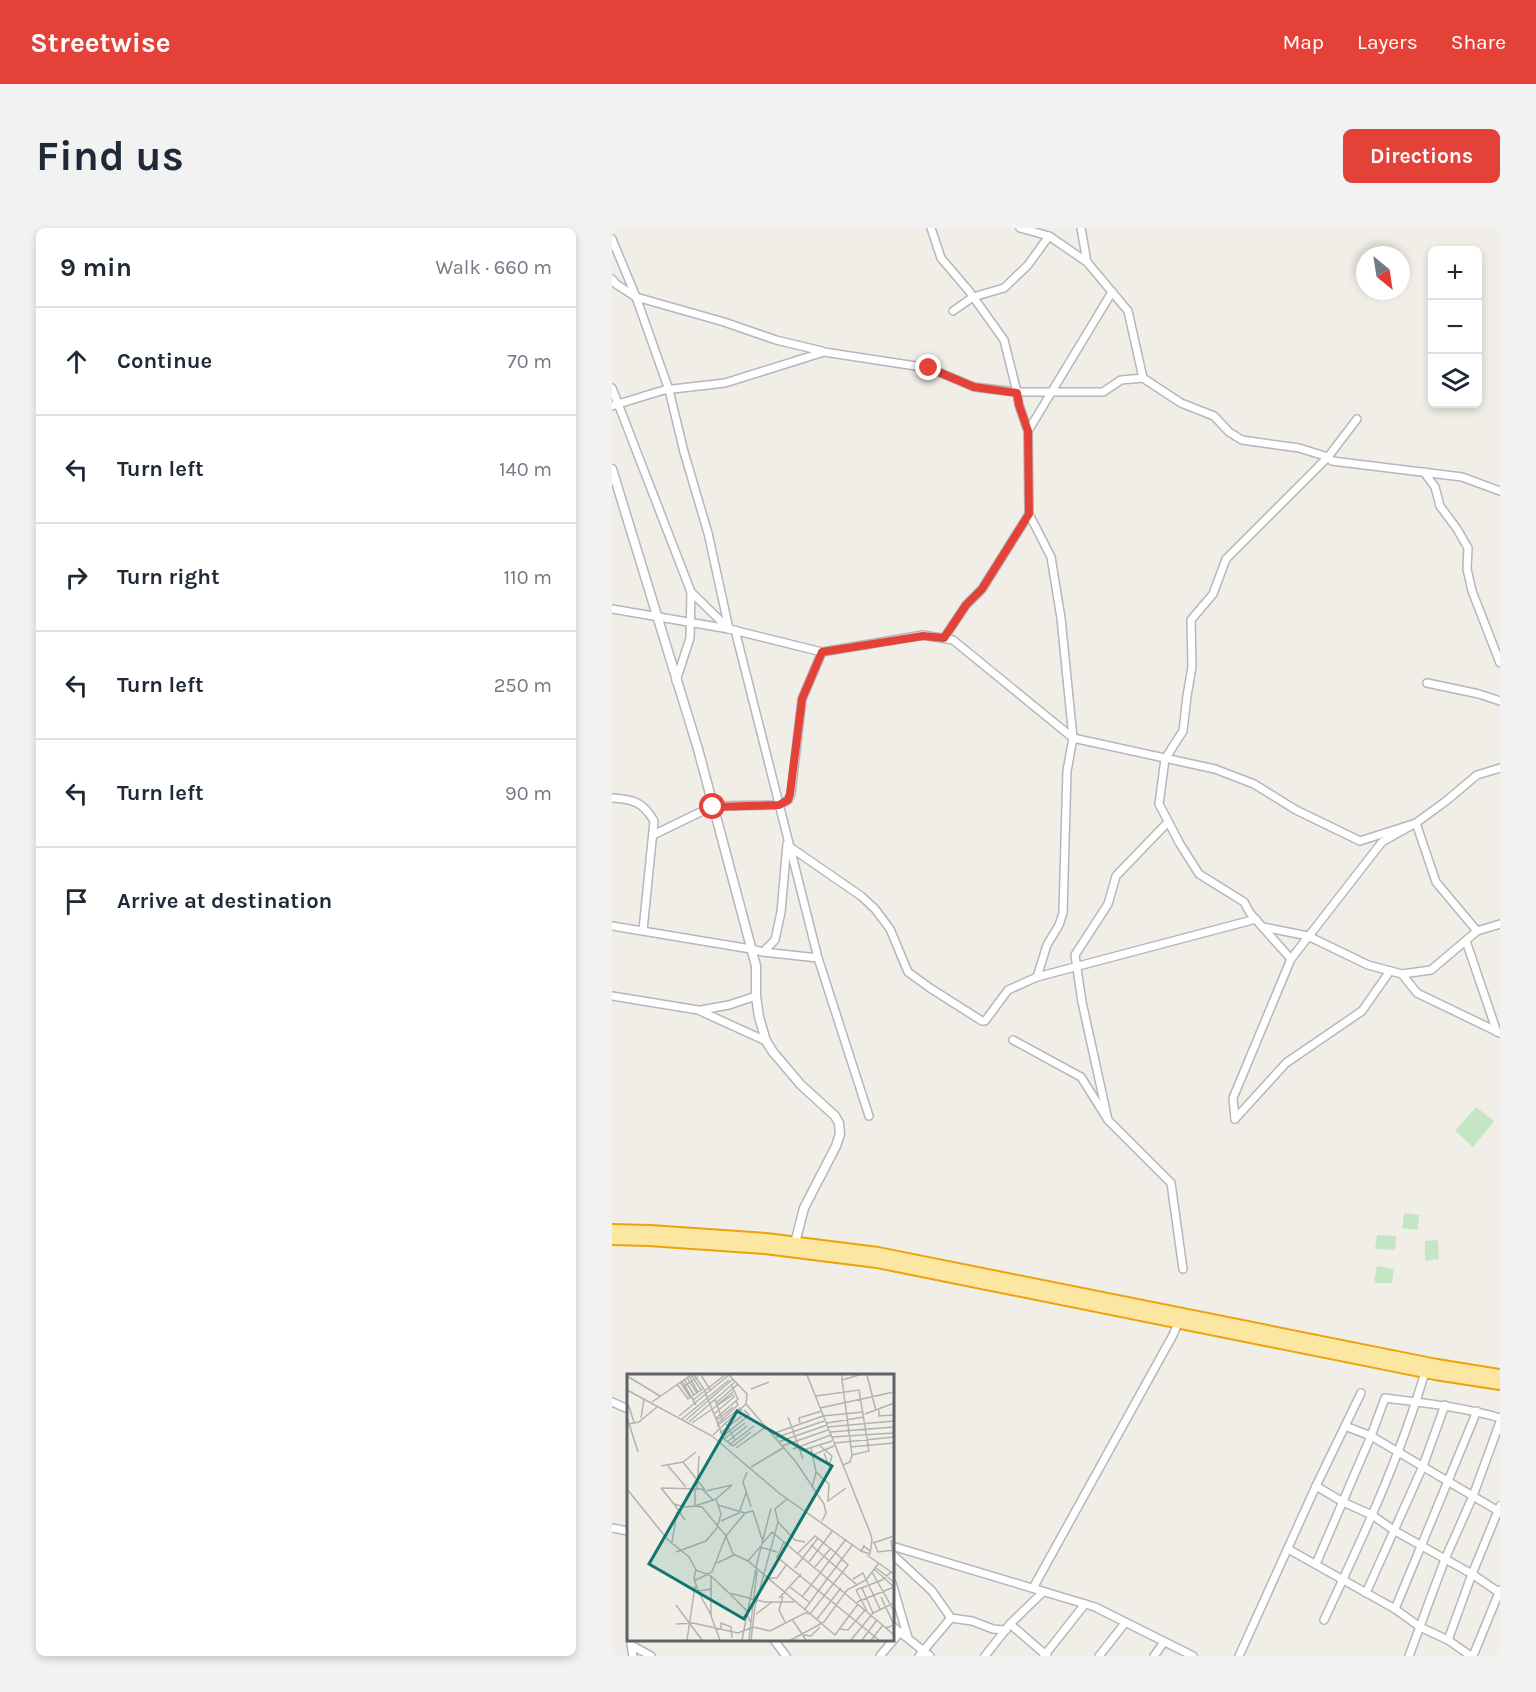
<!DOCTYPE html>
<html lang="en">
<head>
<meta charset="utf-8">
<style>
  :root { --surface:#fff; --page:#f2f2f3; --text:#1f2937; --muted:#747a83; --line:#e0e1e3; --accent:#e44239 }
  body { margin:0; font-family:Karla,sans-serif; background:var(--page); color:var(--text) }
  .controls { position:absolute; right:18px; top:18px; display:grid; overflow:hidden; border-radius:9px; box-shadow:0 3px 9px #0003 }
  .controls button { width:54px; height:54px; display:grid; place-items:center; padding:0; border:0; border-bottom:2px solid var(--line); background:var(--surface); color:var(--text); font:30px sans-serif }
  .compass { position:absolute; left:744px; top:18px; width:54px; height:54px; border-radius:50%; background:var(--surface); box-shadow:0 3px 9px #0003; rotate:150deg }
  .stop { position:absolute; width:18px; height:18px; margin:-14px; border:4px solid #e44239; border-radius:50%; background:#fff }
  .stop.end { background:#e44239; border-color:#fff; box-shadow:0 2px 6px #0008 }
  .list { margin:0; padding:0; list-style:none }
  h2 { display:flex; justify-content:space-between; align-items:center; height:78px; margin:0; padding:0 24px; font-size:26px }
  h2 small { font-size:20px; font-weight:400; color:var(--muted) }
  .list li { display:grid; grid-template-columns:39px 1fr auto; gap:18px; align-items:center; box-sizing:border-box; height:108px; padding:0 24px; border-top:2px solid var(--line) }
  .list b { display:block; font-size:22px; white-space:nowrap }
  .list em { font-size:20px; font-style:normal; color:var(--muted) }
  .icon { flex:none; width:33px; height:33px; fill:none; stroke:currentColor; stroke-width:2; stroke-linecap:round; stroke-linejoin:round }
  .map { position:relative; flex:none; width:888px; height:1428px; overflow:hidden; border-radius:9px }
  header { display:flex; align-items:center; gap:36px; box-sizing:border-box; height:84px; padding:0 30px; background:var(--accent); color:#fff }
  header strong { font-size:28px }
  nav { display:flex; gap:33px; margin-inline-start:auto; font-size:21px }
  .intro { display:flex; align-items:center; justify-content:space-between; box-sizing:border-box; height:144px; padding:0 36px }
  h1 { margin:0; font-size:42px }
  .button { padding:15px 27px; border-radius:9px; background:var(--accent); color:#fff; font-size:21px; font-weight:700 }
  main { display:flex; gap:36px; padding:0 36px }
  aside { flex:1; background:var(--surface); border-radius:9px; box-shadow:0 3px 9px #0003 }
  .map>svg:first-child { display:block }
  .green { fill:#c5e6c5 }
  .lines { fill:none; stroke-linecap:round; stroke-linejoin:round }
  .minor-casing { stroke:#b4b7bb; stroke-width:10 }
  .tertiary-casing { stroke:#b4b7bb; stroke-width:11 }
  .trunk-casing { stroke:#efa108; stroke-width:14 }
  .minor { stroke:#fff; stroke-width:7 }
  .tertiary { stroke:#fff; stroke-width:8 }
  .trunk { stroke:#fbe6a2; stroke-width:10 }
  .route { stroke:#e44239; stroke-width:8 }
  .inset-road { fill:none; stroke:#b2b2b0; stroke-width:1.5 }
  .view { fill:#0f766e; fill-opacity:0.15; stroke:#0f766e; stroke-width:3 }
  .inset-edge { fill:none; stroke:#5e6267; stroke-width:3 }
</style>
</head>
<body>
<header>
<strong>Streetwise</strong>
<nav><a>Map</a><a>Layers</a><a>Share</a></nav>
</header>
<div class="intro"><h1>Find us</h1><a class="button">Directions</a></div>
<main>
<aside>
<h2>9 min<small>Walk · 660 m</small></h2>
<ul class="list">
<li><svg class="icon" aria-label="ahead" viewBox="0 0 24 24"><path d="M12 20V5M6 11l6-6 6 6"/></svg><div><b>Continue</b></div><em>70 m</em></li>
<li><svg class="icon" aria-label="left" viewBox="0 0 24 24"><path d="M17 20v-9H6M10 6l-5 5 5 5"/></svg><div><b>Turn left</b></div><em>140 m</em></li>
<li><svg class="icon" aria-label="right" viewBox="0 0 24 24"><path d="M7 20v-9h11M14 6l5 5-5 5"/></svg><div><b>Turn right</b></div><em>110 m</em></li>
<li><svg class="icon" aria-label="left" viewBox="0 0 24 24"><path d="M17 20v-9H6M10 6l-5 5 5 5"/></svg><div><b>Turn left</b></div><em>250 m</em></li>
<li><svg class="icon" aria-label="left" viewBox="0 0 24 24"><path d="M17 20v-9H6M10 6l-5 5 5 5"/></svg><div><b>Turn left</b></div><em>90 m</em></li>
<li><svg class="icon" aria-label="arrive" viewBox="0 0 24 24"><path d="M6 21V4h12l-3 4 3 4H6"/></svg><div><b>Arrive at destination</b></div></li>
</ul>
</aside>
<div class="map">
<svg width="888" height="1428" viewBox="0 0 888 1428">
  <rect width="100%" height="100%" fill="#f0eee7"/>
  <!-- green -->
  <g class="green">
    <polygon points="864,879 882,893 861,919 843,903"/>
    <polygon points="792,985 807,987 806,1002 790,1000"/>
    <polygon points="765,1007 784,1008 783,1022 763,1021"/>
    <polygon points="826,1012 827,1031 813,1033 813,1013"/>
    <polygon points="765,1038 782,1041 780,1055 762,1055"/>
  </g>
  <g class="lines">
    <defs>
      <g id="minor">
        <polyline points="319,0 329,30 357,63 392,112 405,164 491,164 509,152 531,150 569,175 602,188 617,204 630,212 687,220 716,229 720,233 850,249 888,263"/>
        <polyline points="408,0 437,8"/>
        <polyline points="469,0 475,34"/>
        <polyline points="0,11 24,69 57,162 72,224 96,305 117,401"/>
        <polyline points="0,51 4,56 24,69 112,94 164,112 210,123"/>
        <polyline points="341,83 361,69 392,60 416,37 437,8 475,34 516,83 531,150"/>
        <polyline points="0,160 79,364 117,401"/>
        <polyline points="0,178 52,162 113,155 212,124 317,140 362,159 405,164 407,177 416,203 417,286 439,329 449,390 461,510 455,543 451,685 447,697 435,717 425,749 396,762 373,793 370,793 318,760 296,744 278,701 263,681 249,668 178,619"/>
        <polyline points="416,203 500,64"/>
        <polyline points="812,244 823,259 828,278 845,301 856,320 855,341 860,363 888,435"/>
        <polyline points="0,381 117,401 210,424 311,407 341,412 461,510 603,541 642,556 684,582 748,613 804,595 770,614 679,731"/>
        <polyline points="123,402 206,730 257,888"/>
        <polyline points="332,410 354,377 370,361 417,286"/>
        <polyline points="64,453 78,410 79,364"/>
        <polyline points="815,455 867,466 888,473"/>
        <path d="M0,570C21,571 31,574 42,593L31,702"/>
        <polyline points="41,607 101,578 167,577 176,572 179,566 190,471 210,424"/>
        <polyline points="0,698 139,721 151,724 163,712 169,684 175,616"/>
        <polyline points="651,699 696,708 756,737 790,746 819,742 865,703 888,696"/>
        <polyline points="865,703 824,654 804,595 834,573 865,547 888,540"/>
        <polyline points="854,713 885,804"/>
        <polyline points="151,724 206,730"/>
        <polyline points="790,746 805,765 888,805"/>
        <polyline points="425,749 644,691"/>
        <polyline points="0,768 86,782 154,813"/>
        <polyline points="89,782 117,777 144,768"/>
        <polyline points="401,812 469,849 496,892 559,955 571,1041"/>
        <polyline points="623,891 621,870 679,731 638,685 632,674 587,646 568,616 547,576 553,531 571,503 575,468 580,439 579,392 601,366 614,331 716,229 745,191"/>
        <polyline points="623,891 674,835 750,783 778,743"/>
        <polyline points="496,892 470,774 463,727 496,676 504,648 556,594"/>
        <polyline points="0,1174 16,1181"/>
        <polyline points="733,1198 759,1208 888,1284"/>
        <polyline points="704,1258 731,1274 760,1287 783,1303 860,1346 888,1365"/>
        <polyline points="0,1300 16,1303"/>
        <polyline points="280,1318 483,1379 581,1428"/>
        <polyline points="676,1321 783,1381 808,1399 836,1412 859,1428"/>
        <polyline points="280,1326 320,1363 339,1390 360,1393 381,1401 394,1402"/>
        <path d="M704,1336L759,1208L773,1170C812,1175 850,1179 888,1190"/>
        <polyline points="280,1355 296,1410"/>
        <polyline points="421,1360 561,1107 566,1095"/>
        <polyline points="754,1365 811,1238 833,1177"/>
        <polyline points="783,1381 865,1183"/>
        <path d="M712,1392C750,1311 788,1230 813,1144"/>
        <polyline points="398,1396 435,1428"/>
        <polyline points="280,1398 318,1428"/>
        <polyline points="162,1412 174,1428"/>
        <polyline points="836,1412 860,1346 888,1278"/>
        <polyline points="21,1428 19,1417 39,1428"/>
        <polyline points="268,1428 288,1404"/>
        <polyline points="307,1428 339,1390"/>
        <polyline points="373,1428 398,1396 431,1364"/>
        <polyline points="432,1428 473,1376"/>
        <polyline points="487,1428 513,1395"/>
        <polyline points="542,1428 552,1414"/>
        <polyline points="627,1428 704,1258 749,1165"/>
        <polyline points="797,1428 833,1331 861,1268 888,1194"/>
        <polyline points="861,1428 888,1362"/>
      </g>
      <polyline id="tertiary" points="0,241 86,521 144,738 144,768 147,789 154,813 161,824 189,857 223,888 227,895 228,906 224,918 192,980 183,1015"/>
      <g id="trunk">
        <polyline points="0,1002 38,1003 154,1011 266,1025 825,1137 888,1147"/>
        <polyline points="0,1011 37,1012 153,1020 265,1034 823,1146 888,1156"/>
      </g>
    </defs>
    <!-- minor casing -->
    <use href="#minor" class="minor-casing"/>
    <!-- tertiary casing -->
    <use href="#tertiary" class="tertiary-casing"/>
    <!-- trunk casing -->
    <use href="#trunk" class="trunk-casing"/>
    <!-- minor -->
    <use href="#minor" class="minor"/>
    <!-- tertiary -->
    <use href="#tertiary" class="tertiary"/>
    <!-- trunk -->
    <use href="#trunk" class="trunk"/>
  </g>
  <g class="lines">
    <!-- route -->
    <polyline class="route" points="101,579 167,577 176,572 178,566 190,471 210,424 311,408 332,410 354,377 370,361 417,286 416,203 407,177 405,165 362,159 317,140"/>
  </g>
  <!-- overview -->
  <g transform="translate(15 1146)">
    <rect width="267" height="267" fill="#f0eee7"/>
    <path class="inset-road" d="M64,1L74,16M67,1L77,15L97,65L106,72L124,58M74,1L84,17M180,1L244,161L245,166L243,180L234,177L237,172L243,177M215,1V6L232,1M240,1L249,37M0,2L33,22M62,2L71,18M60,4L70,19M57,5L67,21M215,6L225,81L223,88L216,91M55,7L69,31M53,8L63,23M50,10L61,25L77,14M56,13L71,3M124,15L142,8M0,16L85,62L152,119L234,177M189,22L232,16L242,77L225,81M66,26L98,1M88,26L96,47M25,28L64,1M89,29L111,10M1,30L7,48M90,31L107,17M193,34L267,18M252,36V42L267,41M87,40L108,22M238,40L267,29M52,42L102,1L120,20L119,30L169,88L197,130L199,139L195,147M0,43L11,78M161,43L176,85M14,44L17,25M55,45L102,6M88,45L111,25L104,10M59,46L106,5M89,47L106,33M62,48L108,8M98,48L108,66M65,49L107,20M173,49L172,44L195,37M200,49L237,43M2,50L12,48L30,33M90,50L111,31L109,27M90,52L113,34L115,37M201,53L267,47M203,58L267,53M93,59L115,42M145,60L196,42L236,38M86,61L119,30M205,63L267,59M94,64L122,41L117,36M148,64L197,47M97,65L118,49M100,68L120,52M151,68L200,51M208,69L267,63M102,71L127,52M155,72L201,56M193,72L205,82L202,92L197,79M223,73L267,69M109,74L140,52M184,74L189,98M166,75L204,61M173,77L205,67M186,81L207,72M56,88L78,116M34,92L56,88L69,78M41,92L59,113M124,93L156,74M120,98L116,108L124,133M34,114L75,115L87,127M34,114L47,130L58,133L68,132V116M185,114L189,98L202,110L201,128M0,115L41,166L62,183L69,196L84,202V242L93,266M70,116L72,82M79,117L105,111M89,125L68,132L75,133L99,162L106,180L121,187L208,261L231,230M201,127L219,114M47,130L58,146M91,131L118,139M94,147L112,139L119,119M151,148L168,166L178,168M264,166L267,190M45,168L50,138M157,168L150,183L252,266M247,168L251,178L267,176M136,169L145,158L259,254M246,169L267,162M184,171L230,211M49,178L79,167L90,154L94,140L89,125L105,111M171,179L188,162L209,179M240,181L267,200M121,187L133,173L150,178M182,188L206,156M90,189L107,181M129,193L144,134M188,193L204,174M248,193L267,208M168,194L191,164M247,195L267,213M69,196L67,204L71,217L85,215M245,198L267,237M84,202L102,219L138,228H167M141,204H150L160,190M226,205L236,199L253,235M67,207L85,198L99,162L118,139L126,137L136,168M163,213L182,228M235,214L246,239M229,216L255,206L264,198M229,216L240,237M71,217L84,241M103,220L119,236L123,248M156,222L152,236L158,248M175,223L219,165M254,223L267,251M152,224L174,200M230,228L267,213M49,231L75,266M178,235L226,170M129,240L145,228M165,245L179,266M190,245L214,214M49,250L66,249L111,259L126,253L143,257L178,239L183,240L221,191L209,179M267,251L259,254L267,261M94,255V249L104,253L105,264M212,255L221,256L238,236M177,261L184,262L193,253M60,266L68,212M115,266L129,195M122,266L130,197M124,266L128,233L151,148L148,135L160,125M164,266L197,248L220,216L239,206L251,190M224,266L246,239L267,229M235,266L250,246M244,266L256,251"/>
    <path class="view" d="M110,37L205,92L117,245L22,190Z"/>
    <rect width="267" height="267" class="inset-edge"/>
  </g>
</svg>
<div class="controls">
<button>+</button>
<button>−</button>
<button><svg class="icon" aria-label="layers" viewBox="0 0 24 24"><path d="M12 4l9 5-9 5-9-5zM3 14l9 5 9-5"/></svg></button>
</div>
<svg class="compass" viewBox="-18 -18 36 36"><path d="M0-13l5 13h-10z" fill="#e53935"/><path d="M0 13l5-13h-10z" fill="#747a83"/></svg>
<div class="stop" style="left:101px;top:579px"></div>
<div class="stop end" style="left:317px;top:140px"></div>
</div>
</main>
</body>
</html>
